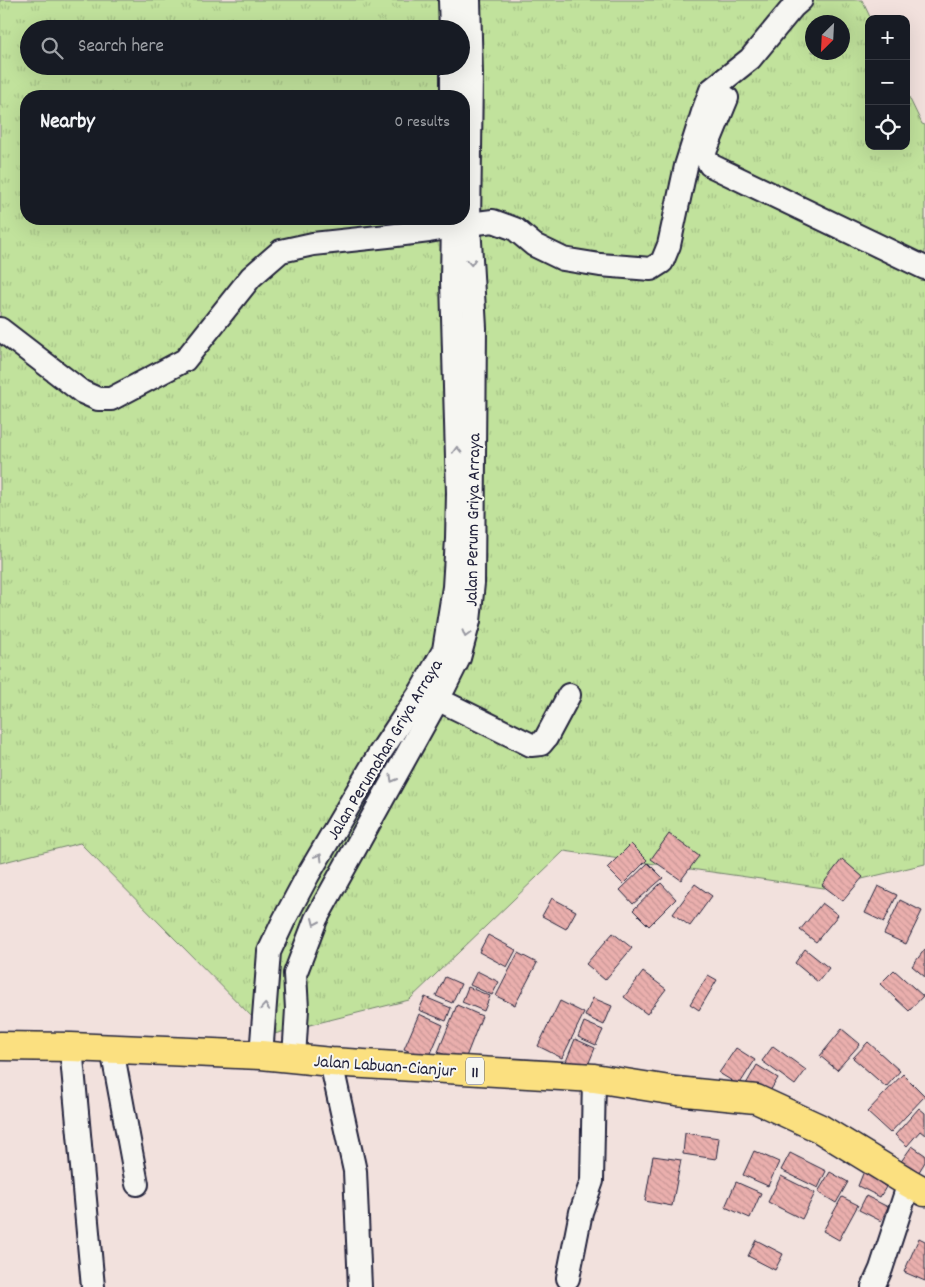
<!DOCTYPE html>
<html lang="en">
<head>
<meta charset="utf-8">
<style>
  :root { --surface:#171b24; --page:#20242c; --text:#f1f3f6; --muted:#9ea1a6; --line:#363941 }
  body { margin:0; font-family:Dekko,sans-serif; background:var(--page); color:var(--text) }
  .controls { position:absolute; right:15px; top:15px; display:grid; overflow:hidden; border-radius:10px; box-shadow:0 5px 20px #0002 }
  .controls button { width:45px; height:45px; display:grid; place-items:center; padding:0; border:0; border-bottom:1px solid var(--line); background:var(--surface); color:var(--text); font:25px sans-serif }
  .compass { position:absolute; left:805px; top:15px; width:45px; height:45px; border-radius:50%; background:var(--surface); box-shadow:0 5px 20px #0002; rotate:204deg }
  .list { margin:0; padding:0; list-style:none }
  h2 { display:flex; justify-content:space-between; align-items:center; height:65px; margin:0; padding:0 20px; font-size:21px }
  h2 small { font-size:16px; font-weight:400; color:var(--muted) }
  .icon { flex:none; width:28px; height:28px; fill:none; stroke:currentColor; stroke-width:2; stroke-linecap:round; stroke-linejoin:round }
  .map { position:relative; flex:none; width:925px; height:1287px; overflow:hidden }
  .search { position:absolute; background:var(--surface); box-shadow:0 5px 20px #0002; left:20px; top:20px; width:450px; height:55px; display:flex; align-items:center; gap:12px; box-sizing:border-box; padding:0 18px; border-radius:28px; color:var(--muted); font-size:19px }
  .panel { position:absolute; background:var(--surface); box-shadow:0 5px 20px #0002; left:20px; top:90px; width:450px; height:135px; border-radius:20px }
  .map>svg:first-child { display:block }
  .grass { fill:url(#grass-tufts); stroke:#72826c; fill-rule:evenodd }
  .building { fill:url(#building-back-hatch); stroke:#22223b }
  .lines { fill:none; stroke-linecap:round; stroke-linejoin:round }
  .minor-casing { stroke:#22223b; stroke-width:26 }
  .highway-casing { stroke:#22223b; stroke-width:31 }
  .minor { stroke:#f6f6f2; stroke-width:22 }
  .highway { stroke:#fbe080; stroke-width:28 }
  .oneway { stroke:#9797a0 }
  .labels { text-anchor:middle; stroke-width:4; stroke-linejoin:round; paint-order:stroke }
  .shield { fill:#f6f6f2; stroke:#626272; stroke-width:1 }
  .shield-label { font-size:16px; font-weight:bold; fill:#22223b }
  .street-label { font-size:18px; fill:#22223b; stroke:#f6f6f2 }
</style>
</head>
<body>
<div class="map">
<svg width="925" height="1287" viewBox="0 0 925 1287">
  <defs>
    <pattern id="grass-tufts" width="24" height="20" patternUnits="userSpaceOnUse" patternTransform="scale(1.25)"><rect width="24" height="20" fill="#c1e29c"/><path d="M3 7l-1-3M5 7V3M7 7l1-3M15 17l-1-3M17 17v-4M19 17l1-3" fill="none" stroke="#a6c287"/></pattern>
    <pattern id="building-back-hatch" width="6" height="6" patternUnits="userSpaceOnUse" patternTransform="scale(1.25)"><rect width="6" height="6" fill="#eaafad"/><path d="M-1 5l2 2M0 0l6 6M5-1l2 2" fill="none" stroke="#c89696"/></pattern>
  </defs>
  <rect width="100%" height="100%" fill="#f2e1dd"/>
  <filter id="ink" filterUnits="userSpaceOnUse"><feTurbulence type="fractalNoise" baseFrequency=".02" numOctaves="2"/><feDisplacementMap in="SourceGraphic" scale="10" xChannelSelector="R" yChannelSelector="G"/><feConvolveMatrix kernelMatrix="1 2 1 2 8 2 1 2 1" color-interpolation-filters="sRGB"/></filter>
  <g filter="url(#ink)">
    <!-- grass -->
    <path class="grass" d="M0,0H862L871,19H869V146H906V91L922,124L925,125V864L824,888L564,851L409,1000L270,1035L80,843L0,863ZM812,22H842V52H812ZM29,29H461V66H29ZM26,96H464V219H26Z"/>
    <!-- building -->
    <g class="building">
      <polygon points="669,834 699,856 681,880 651,859"/>
      <polygon points="631,844 647,860 623,884 607,868"/>
      <polygon points="842,859 863,877 843,901 822,885"/>
      <polygon points="648,863 663,878 633,904 620,890"/>
      <polygon points="661,883 676,899 649,926 633,910"/>
      <polygon points="695,884 712,896 690,926 673,914"/>
      <polygon points="878,886 897,895 884,922 865,913"/>
      <polygon points="552,898 576,911 566,929 542,916"/>
      <polygon points="900,900 922,911 906,944 884,934"/>
      <polygon points="822,903 838,915 816,942 800,930"/>
      <polygon points="613,933 632,948 605,980 586,964"/>
      <polygon points="488,935 516,950 507,967 479,952"/>
      <polygon points="805,949 829,968 818,982 795,963"/>
      <polygon points="925,949 925,977 912,966"/>
      <polygon points="518,953 537,963 515,1005 496,996"/>
      <polygon points="894,970 923,996 909,1011 880,984"/>
      <polygon points="477,971 499,982 492,995 470,985"/>
      <polygon points="643,972 666,989 647,1014 624,997"/>
      <polygon points="708,975 717,980 699,1010 690,1004"/>
      <polygon points="445,977 461,984 452,1003 436,996"/>
      <polygon points="468,987 490,996 484,1011 462,1002"/>
      <polygon points="425,997 451,1008 446,1021 419,1010"/>
      <polygon points="593,998 612,1006 604,1025 585,1016"/>
      <polygon points="560,1001 584,1013 562,1058 538,1046"/>
      <polygon points="457,1005 482,1016 464,1062 438,1052"/>
      <polygon points="419,1014 443,1025 428,1060 404,1049"/>
      <polygon points="584,1022 603,1030 596,1045 578,1037"/>
      <polygon points="842,1029 860,1044 837,1070 820,1056"/>
      <polygon points="575,1039 595,1048 585,1072 565,1064"/>
      <polygon points="868,1042 900,1071 886,1087 853,1058"/>
      <polygon points="773,1046 806,1070 795,1085 762,1061"/>
      <polygon points="736,1048 755,1060 739,1085 719,1073"/>
      <polygon points="757,1065 778,1078 767,1096 746,1084"/>
      <polygon points="903,1074 925,1096 890,1133 867,1112"/>
      <polygon points="919,1108 925,1113 925,1135 920,1131 907,1146 895,1135"/>
      <polygon points="685,1133 719,1138 716,1159 683,1154"/>
      <polygon points="912,1146 925,1155 925,1162 917,1175 900,1163"/>
      <polygon points="754,1151 779,1162 768,1186 743,1175"/>
      <polygon points="790,1153 826,1171 818,1188 781,1170"/>
      <polygon points="653,1156 681,1160 672,1206 645,1201"/>
      <polygon points="864,1171 886,1187 880,1197 858,1186"/>
      <polygon points="830,1172 848,1182 836,1203 818,1192"/>
      <polygon points="781,1176 815,1193 802,1219 768,1202"/>
      <polygon points="736,1182 761,1193 750,1218 725,1207"/>
      <polygon points="866,1196 888,1207 881,1221 859,1210"/>
      <polygon points="842,1197 858,1205 839,1240 823,1231"/>
      <polygon points="919,1238 925,1241 925,1281 904,1272"/>
      <polygon points="756,1240 783,1254 775,1270 748,1256"/>
    </g>
    <g class="lines">
      <defs>
        <g id="minor">
          <polyline points="450,0 451,29"/>
          <polyline points="452,66 452,96"/>
          <polyline points="727,98 704,154 710,165 925,268"/>
          <polyline points="0,329 82,392 98,399 111,399 185,360 251,277 281,251 313,244 388,236 429,231 469,224 493,221 515,229 534,245 563,259 600,265 651,269 662,262 669,245 686,166 704,109 711,90 750,59 793,7 801,0"/>
          <polyline points="425,693 531,745 541,744 546,738 569,695"/>
          <polyline points="71,1047 93,1287"/>
          <polyline points="112,1049 137,1184"/>
          <polyline points="261,1055 269,952 284,920 308,875 378,756 421,691 444,650 454,587 457,539 458,493 452,281 453,219"/>
          <polyline points="294,1058 297,1009 295,974 316,919 444,688 459,658 469,621 473,583 475,328 469,224 471,74 469,0"/>
          <polyline points="331,1062 355,1171 360,1287"/>
          <polyline points="568,1278 581,1212 592,1181 594,1078"/>
          <polyline points="873,1287 881,1269 909,1183"/>
        </g>
        <polyline id="highway" points="0,1046 71,1047 261,1055 331,1062 594,1078 676,1091 756,1099 819,1128 909,1183 925,1192"/>
      </defs>
      <!-- minor casing -->
      <use href="#minor" class="minor-casing"/>
      <!-- highway casing -->
      <use href="#highway" class="highway-casing"/>
      <!-- minor -->
      <use href="#minor" class="minor"/>
      <!-- highway -->
      <use href="#highway" class="highway"/>
    </g>
    <!-- one-way arrows -->
    <defs><path id="oneway-chevron" d="M-2-3.5L2.5 0L-2 3.5" fill="none" stroke-width="1.6" stroke-linecap="round" stroke-linejoin="round" transform="scale(1.25)"/></defs>
    <g class="oneway">
      <use href="#oneway-chevron" transform="translate(471 262) rotate(86)"/>
      <use href="#oneway-chevron" transform="translate(457 450) rotate(-92)"/>
      <use href="#oneway-chevron" transform="translate(466 634) rotate(106)"/>
      <use href="#oneway-chevron" transform="translate(393 779) rotate(120)"/>
      <use href="#oneway-chevron" transform="translate(319 857) rotate(-59)"/>
      <use href="#oneway-chevron" transform="translate(315 922) rotate(114)"/>
      <use href="#oneway-chevron" transform="translate(265 1007) rotate(-86)"/>
    </g>
  </g>
  <g class="labels">
    <!-- shield labels -->
    <rect class="shield" x="466" y="1057.5" width="18" height="27" rx="4"/>
    <g class="shield-label">
      <text x="475" y="1077">11</text>
    </g>
    <!-- street labels -->
    <g class="street-label">
      <text transform="translate(472 520) rotate(-89)" y="6">Jalan Perum Griya Arraya</text>
      <text transform="translate(384 749) rotate(-59)" y="6">Jalan Perumahan Griya Arraya</text>
      <text transform="translate(385 1065) rotate(4)" y="6">Jalan Labuan-Cianjur</text>
    </g>
  </g>
</svg>
<div class="controls">
<button>+</button>
<button>−</button>
<button><svg class="icon" aria-label="locate" viewBox="0 0 24 24"><circle cx="12" cy="12" r="6"/><path d="M12 2v4M12 18v4M2 12h4M18 12h4"/></svg></button>
</div>
<svg class="compass" viewBox="-18 -18 36 36"><path d="M0-13l5 13h-10z" fill="#e53935"/><path d="M0 13l5-13h-10z" fill="#9ea1a6"/></svg>
<div class="search"><svg class="icon" aria-label="search" viewBox="0 0 24 24"><circle cx="10" cy="10" r="6"/><path d="M15 15l6 6"/></svg>Search here</div>
<section class="panel">
<h2>Nearby<small>0 results</small></h2>
<ul class="list">
</ul>
</section>
</div>
</body>
</html>
